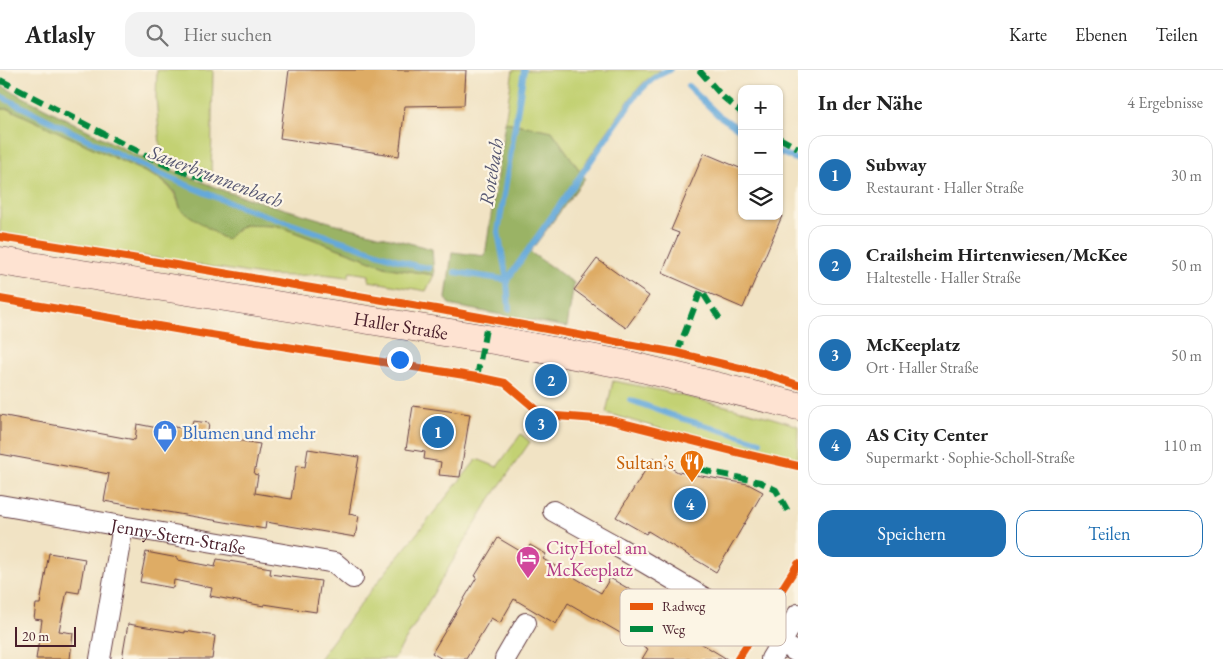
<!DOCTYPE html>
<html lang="de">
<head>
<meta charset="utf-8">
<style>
  :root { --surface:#fff; --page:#f2f2f2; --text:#222; --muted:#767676; --line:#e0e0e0; --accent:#1f6fb2 }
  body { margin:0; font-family:"EB Garamond",serif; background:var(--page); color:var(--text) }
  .controls { position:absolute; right:15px; top:15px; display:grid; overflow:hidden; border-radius:10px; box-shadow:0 1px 4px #0004 }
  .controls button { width:45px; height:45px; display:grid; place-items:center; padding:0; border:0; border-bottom:1px solid var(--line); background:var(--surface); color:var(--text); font:25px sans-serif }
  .scale { position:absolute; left:15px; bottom:12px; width:61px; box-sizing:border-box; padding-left:5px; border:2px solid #4a1f2b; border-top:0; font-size:14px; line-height:18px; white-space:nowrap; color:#4a1f2b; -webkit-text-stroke:4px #fcf5e5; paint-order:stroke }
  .you { position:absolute; left:399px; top:289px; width:18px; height:18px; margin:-12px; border:4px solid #fff; border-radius:50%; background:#1a73e8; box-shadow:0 0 0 8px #1a73e833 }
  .badge { display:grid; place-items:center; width:32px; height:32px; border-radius:50%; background:var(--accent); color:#fff; font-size:16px; font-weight:700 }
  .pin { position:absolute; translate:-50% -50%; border:2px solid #fff; box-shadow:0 1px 5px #0006 }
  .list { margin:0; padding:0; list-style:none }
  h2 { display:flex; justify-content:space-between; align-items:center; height:65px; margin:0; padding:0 20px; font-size:21px }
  h2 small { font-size:16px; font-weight:400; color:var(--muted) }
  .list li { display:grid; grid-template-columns:32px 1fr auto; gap:15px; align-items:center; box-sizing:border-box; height:80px; margin:0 10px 10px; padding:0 10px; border:1px solid var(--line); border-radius:15px }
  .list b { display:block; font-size:19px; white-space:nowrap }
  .list p { margin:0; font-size:16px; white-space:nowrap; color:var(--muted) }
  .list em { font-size:16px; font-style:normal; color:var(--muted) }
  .actions { display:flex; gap:10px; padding:15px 20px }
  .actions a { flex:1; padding:11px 0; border:1px solid var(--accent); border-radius:15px; text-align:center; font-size:18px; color:var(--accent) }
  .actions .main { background:var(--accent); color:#fff }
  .icon { flex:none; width:28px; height:28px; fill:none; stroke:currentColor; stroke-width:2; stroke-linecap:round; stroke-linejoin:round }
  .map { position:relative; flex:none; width:798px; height:589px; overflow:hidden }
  header { display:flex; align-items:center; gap:30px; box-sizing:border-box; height:70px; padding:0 25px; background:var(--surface); border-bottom:1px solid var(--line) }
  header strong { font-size:24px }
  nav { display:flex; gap:28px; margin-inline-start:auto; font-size:18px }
  .search { width:350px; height:45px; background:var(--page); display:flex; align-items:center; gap:12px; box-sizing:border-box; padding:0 18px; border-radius:15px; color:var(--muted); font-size:19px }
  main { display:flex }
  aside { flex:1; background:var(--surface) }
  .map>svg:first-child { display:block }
  .green { fill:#c3d173; stroke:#86784f }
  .forest { fill:#9ab365; stroke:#726948 }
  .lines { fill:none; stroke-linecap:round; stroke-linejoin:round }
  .stream { stroke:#65a9da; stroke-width:6 }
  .building { fill:#deac65 }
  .minor-casing { stroke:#633c42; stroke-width:22 }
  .secondary-casing { stroke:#633c42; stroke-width:29 }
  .minor { stroke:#fff; stroke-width:20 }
  .secondary { stroke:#fee3d2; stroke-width:28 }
  .quiet { stroke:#00873e; stroke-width:6; stroke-dasharray:12 6; stroke-linecap:butt }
  .cycleway-casing { stroke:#fcf5e5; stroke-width:11 }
  .cycleway { stroke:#e8590c; stroke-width:8 }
  .labels { text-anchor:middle; stroke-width:4.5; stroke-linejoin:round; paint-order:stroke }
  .street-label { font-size:19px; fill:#4a1f2b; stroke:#fcf5e5 }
  .shop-label { font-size:19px; fill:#366cbe; stroke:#fcf5e5; text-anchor:start }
  .food-label { font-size:19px; fill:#c56008; stroke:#fcf5e5; text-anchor:end }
  .hotel-label { font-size:19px; fill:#b23c85; stroke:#fcf5e5; text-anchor:start }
  .water-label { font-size:20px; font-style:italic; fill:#555671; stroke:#fcf5e5 }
  .key { fill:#fcf5e5; stroke:#c7b5ad; stroke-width:1 }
  .key-label { font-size:14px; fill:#4a1f2b }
</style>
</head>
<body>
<header>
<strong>Atlasly</strong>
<div class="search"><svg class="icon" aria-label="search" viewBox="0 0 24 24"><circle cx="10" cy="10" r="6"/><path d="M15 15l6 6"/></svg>Hier suchen</div>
<nav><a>Karte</a><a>Ebenen</a><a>Teilen</a></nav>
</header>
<main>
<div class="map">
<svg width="798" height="589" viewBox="0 0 798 589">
  <rect width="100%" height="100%" fill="#fcf5e5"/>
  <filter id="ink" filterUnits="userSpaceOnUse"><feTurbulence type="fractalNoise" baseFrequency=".02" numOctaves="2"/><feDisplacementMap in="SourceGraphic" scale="10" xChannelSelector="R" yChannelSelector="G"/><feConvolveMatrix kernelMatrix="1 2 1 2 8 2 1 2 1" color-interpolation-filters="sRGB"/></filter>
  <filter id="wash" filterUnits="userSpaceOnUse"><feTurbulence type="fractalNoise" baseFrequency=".0096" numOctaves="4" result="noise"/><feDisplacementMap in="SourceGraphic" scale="20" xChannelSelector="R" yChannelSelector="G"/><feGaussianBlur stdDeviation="1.12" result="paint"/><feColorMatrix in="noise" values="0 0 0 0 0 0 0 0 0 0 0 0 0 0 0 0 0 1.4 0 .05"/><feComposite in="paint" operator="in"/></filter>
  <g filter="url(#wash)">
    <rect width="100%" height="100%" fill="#f1e3c4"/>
    <!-- green -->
    <g class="green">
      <polygon points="157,0 213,0 211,108 161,87 156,27"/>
      <polygon points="513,0 661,0 645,11 634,23 580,101 552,61 505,52"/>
      <path d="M0,39H9L158,108C173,119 175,123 181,140L236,160L245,155L278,156L390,198L434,205L426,221L369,211V205L350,202L348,207L322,204L293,206L262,205L0,163Z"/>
      <path d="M613,311C642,316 671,323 700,330C733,338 766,345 798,356V389L682,365L606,343Z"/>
      <polygon points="521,364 530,372 487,434 394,589 319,589 368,524 477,389 497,397"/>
    </g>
    <!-- forest -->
    <g class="forest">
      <polygon points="0,15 136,85 227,122 336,154 432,179 434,205 390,198 278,156 245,155 236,160 226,170 181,140 176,124 168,115 158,108 9,39 0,39"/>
      <polygon points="505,52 552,61 585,108 530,182 574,213 567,257 454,236 448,233 446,228 452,182 485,186"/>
    </g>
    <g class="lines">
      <!-- stream -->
      <g class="stream">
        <polyline points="688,16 718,45 742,61"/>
        <path d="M0,26C79,65 158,106 241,137L416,196L429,198"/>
        <polyline points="779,82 798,90"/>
        <polyline points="455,202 507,210"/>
        <path d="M507,210L576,112L637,24C647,14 656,4 670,0"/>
        <polyline points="509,239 507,210 498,162 524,0"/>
        <polyline points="630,330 677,347 760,372"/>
      </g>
    </g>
    <g id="blocks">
      <!-- building -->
      <g class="building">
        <polygon points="289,0 466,0 464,35 405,36 399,86 280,68"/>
        <polygon points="704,83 742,99 742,146 782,146 743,238 662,203 679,163 671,160"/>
        <polygon points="597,189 649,226 626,258 574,220"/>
        <polygon points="413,336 470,344 460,407 439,405 441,392 424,389 425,382 406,379"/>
        <polygon points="0,345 135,370 137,354 168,360 169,356 191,360 193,351 209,353 208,362 230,366 230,369 260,374 254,404 258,405 255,423 291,429 296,396 305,397 308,379 359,387 349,444 359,446 355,467 266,452 265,459 104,431 109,404 0,384"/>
        <polygon points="653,388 678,402 748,414 763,422 716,502 648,461 646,464 616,447"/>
        <polygon points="498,468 525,484 530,475 546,484 543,489 601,523 610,508 660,537 653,550 687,570 689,566 727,589 642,589 648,579 568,533 556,554 514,529 500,553 491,548 466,589 442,589 432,583 477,507 475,506"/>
        <polygon points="146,482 178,488 178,490 215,497 217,489 271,498 270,504 321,511 316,542 264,534 264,536 210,526 212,518 174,510 173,518 140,512"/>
        <polygon points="49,483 85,489 79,523 67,521 59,561 73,563 70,589 36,589 42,550 34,549 36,534 40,534"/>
        <polygon points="128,554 185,563 185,561 215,566 212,589 122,589"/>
      </g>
    </g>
  </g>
  <g filter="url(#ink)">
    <use href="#blocks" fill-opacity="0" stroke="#633c42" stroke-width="1"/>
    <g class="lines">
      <defs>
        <g id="minor">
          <path id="s1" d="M0,435L335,493L353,508"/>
          <polyline points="553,441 618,477 798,583"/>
          <polyline points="100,589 123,456"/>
          <polyline points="505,589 526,553"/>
          <polyline points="771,589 798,544"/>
        </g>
        <g id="secondary">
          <path id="s2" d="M0,191L500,271L633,296L798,336"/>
        </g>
      </defs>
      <!-- minor casing -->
      <use href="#minor" class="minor-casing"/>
      <!-- secondary casing -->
      <use href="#secondary" class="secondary-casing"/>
      <!-- minor -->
      <use href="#minor" class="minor"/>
      <!-- secondary -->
      <use href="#secondary" class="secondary"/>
      <!-- quiet -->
      <g class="quiet">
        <polyline points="699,0 723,27 742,43"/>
        <polyline points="0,10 131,78 170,97 206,110"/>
        <polyline points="779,68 798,78"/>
        <polyline points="677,283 701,220 720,250"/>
        <polyline points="477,307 488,248"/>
        <polyline points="683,396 760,412 776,420 790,445"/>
      </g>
      <defs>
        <g id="cycleway">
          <polyline points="0,167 170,194 436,239 677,283 765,304 798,315"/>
          <polyline points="0,229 205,264 477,307 505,313 543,345 610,350 737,382 798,396"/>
          <polyline points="738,589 798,494"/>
        </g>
      </defs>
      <!-- cycleway casing -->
      <use href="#cycleway" class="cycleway-casing"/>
      <!-- cycleway -->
      <use href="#cycleway" class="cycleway"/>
    </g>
  </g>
  <!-- icons -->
  <defs>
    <symbol id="shop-pin" viewBox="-11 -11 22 30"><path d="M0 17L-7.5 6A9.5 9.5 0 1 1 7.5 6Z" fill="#3f7fe0" stroke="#fcf5e5"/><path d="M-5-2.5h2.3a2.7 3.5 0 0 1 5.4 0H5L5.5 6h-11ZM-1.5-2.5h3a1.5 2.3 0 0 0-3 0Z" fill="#fff"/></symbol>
    <symbol id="restaurant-pin" viewBox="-11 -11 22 30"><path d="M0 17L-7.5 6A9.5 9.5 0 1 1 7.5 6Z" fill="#e8710a" stroke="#fcf5e5"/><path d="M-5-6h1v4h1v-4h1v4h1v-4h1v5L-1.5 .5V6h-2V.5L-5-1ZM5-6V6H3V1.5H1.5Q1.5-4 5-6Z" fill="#fff"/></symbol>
    <symbol id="hotel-pin" viewBox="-11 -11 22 30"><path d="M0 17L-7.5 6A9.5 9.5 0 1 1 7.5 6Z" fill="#d1479c" stroke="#fcf5e5"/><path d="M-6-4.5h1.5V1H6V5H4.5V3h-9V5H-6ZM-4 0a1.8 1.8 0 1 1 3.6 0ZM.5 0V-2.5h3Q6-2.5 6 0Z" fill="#fff"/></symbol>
  </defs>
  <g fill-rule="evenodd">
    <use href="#shop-pin" x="151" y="348" width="28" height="38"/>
    <use href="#restaurant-pin" x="678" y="378" width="28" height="38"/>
    <use href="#hotel-pin" x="514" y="474" width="28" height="38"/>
  </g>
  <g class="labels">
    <!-- street labels -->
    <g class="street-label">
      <text dy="7" stroke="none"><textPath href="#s2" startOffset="406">Haller Straße</textPath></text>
      <text dy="7" stroke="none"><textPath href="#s1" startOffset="181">Jenny-Stern-Straße</textPath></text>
    </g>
    <!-- shop labels -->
    <g class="shop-label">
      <text x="182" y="369">Blumen und mehr</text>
    </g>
    <!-- food labels -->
    <g class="food-label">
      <text x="674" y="399">Sultan’s</text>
    </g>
    <!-- hotel labels -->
    <g class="hotel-label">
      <text x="546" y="484">CityHotel am<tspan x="546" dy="22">McKeeplatz</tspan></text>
    </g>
    <!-- water labels -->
    <g class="water-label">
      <text transform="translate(491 102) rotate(-81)" y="7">Rotebach</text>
      <text transform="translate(216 106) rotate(21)" y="7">Sauerbrunnenbach</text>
    </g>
  </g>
  <!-- legend -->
  <rect x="620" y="519" width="166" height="57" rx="8" class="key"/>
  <rect x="630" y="533" width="23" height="7" fill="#e8590c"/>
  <rect x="630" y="556" width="23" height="6" fill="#00873e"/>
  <g class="key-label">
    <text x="662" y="541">Radweg</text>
    <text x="662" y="564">Weg</text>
  </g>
</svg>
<div class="controls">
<button>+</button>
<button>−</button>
<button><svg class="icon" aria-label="layers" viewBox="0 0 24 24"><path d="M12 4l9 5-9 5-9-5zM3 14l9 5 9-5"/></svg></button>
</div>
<div class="scale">20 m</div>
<div class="you"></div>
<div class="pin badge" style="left:438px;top:362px">1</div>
<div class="pin badge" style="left:551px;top:310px">2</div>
<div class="pin badge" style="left:541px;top:354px">3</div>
<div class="pin badge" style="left:690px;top:434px">4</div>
</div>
<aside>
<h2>In der Nähe<small>4 Ergebnisse</small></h2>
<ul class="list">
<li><span class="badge">1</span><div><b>Subway</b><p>Restaurant · Haller Straße</p></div><em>30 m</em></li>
<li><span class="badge">2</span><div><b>Crailsheim Hirtenwiesen/McKee</b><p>Haltestelle · Haller Straße</p></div><em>50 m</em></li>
<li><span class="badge">3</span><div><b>McKeeplatz</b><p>Ort · Haller Straße</p></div><em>50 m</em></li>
<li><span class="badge">4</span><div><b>AS City Center</b><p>Supermarkt · Sophie-Scholl-Straße</p></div><em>110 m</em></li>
</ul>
<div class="actions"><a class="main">Speichern</a><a>Teilen</a></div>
</aside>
</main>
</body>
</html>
